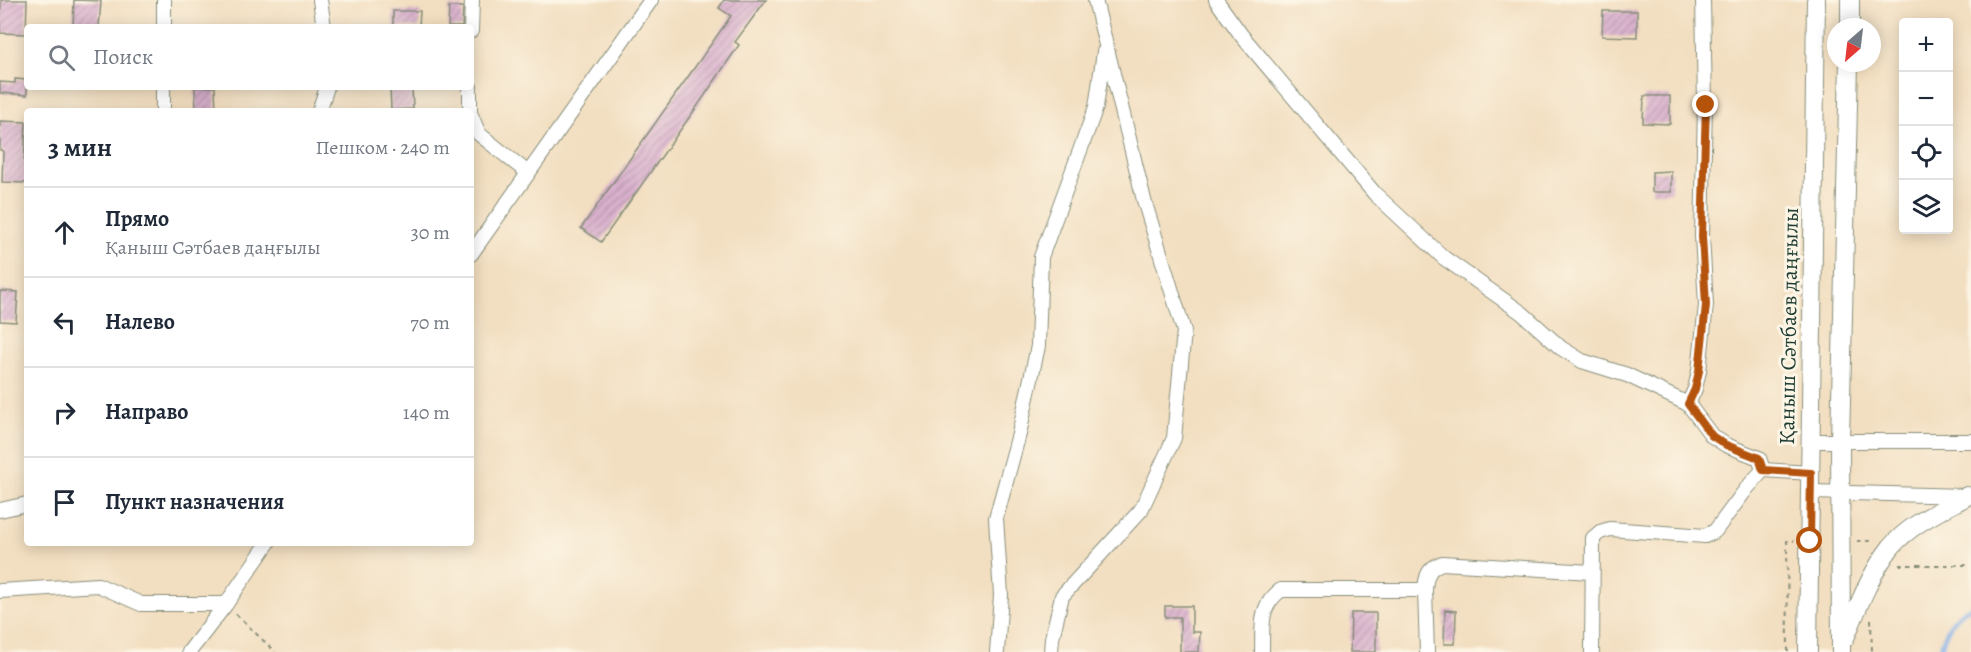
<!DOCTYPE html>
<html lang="ru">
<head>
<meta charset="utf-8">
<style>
  :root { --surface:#fff; --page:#f6f6f7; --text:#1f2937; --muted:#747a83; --line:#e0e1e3 }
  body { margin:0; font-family:Alegreya,serif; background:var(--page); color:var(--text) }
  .controls { position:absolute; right:18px; top:18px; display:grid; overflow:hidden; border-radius:6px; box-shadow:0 3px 15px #0003 }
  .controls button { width:54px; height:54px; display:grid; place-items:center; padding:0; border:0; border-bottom:2px solid var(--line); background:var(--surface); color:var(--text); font:30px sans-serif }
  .compass { position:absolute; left:1827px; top:18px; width:54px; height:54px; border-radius:50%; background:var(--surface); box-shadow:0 3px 15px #0003; rotate:208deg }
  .stop { position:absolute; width:18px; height:18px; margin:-14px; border:4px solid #b45309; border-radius:50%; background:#fff }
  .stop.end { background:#b45309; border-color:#fff; box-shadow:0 2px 6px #0008 }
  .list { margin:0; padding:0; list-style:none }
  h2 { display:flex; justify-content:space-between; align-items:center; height:78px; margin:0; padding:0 24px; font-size:26px }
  h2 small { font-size:20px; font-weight:400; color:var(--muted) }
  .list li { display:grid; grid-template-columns:39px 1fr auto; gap:18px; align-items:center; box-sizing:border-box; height:90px; padding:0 24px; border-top:2px solid var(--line) }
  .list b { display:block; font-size:22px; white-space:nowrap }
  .list p { margin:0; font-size:20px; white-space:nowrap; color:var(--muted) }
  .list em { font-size:20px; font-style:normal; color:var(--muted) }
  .icon { flex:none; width:33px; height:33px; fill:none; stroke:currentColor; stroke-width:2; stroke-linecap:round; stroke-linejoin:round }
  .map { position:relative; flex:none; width:1971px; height:652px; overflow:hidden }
  .search { position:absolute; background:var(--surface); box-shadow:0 3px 15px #0003; left:24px; top:24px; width:450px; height:66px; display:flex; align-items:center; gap:15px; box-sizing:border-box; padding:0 21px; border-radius:6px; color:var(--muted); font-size:22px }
  .panel { position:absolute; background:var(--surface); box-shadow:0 3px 15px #0003; left:24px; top:108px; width:450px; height:438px; border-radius:6px }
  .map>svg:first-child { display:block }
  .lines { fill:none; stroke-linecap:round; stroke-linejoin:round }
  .stream { stroke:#7eade8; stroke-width:4.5 }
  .building { fill:url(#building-hatch) }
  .minor-casing { stroke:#888e7a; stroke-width:16 }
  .major-casing { stroke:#888e7a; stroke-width:20 }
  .path { stroke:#888e7a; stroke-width:2; stroke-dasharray:4.5 4.5; stroke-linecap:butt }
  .minor { stroke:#fff; stroke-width:14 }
  .major { stroke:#fff; stroke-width:18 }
  .route { stroke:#b45309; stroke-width:8 }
  .labels { text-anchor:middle; stroke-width:6; stroke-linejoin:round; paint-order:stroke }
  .street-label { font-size:22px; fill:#1f3d34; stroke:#fcf5e5 }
</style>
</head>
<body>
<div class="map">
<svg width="1971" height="652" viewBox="0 0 1971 652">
  <defs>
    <pattern id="building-hatch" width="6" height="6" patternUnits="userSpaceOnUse" patternTransform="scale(1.5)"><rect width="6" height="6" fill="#dab1ce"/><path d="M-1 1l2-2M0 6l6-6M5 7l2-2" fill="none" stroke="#b091a8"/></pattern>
  </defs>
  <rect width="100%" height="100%" fill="#fcf5e5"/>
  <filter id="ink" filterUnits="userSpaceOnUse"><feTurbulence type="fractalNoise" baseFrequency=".0167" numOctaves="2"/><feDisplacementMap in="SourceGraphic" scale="12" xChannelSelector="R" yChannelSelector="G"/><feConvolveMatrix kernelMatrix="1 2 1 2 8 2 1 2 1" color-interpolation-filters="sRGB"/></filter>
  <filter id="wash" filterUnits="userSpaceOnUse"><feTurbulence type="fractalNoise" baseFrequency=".008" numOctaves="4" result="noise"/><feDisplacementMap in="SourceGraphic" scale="24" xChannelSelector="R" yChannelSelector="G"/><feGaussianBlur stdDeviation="1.35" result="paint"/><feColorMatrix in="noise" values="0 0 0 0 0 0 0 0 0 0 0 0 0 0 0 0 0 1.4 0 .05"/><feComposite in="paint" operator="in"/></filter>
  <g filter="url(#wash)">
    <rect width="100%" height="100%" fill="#f2dec0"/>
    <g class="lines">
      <!-- stream -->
      <path class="stream" d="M1940,652C1944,633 1953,615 1971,607"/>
    </g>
    <g id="blocks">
      <!-- building -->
      <g class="building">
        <polygon points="1,0 27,0 26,34 0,33"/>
        <polygon points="74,0 101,1 99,27 73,27"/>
        <polygon points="724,0 766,0 735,42 739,45 703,98 601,242 581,228 731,16 719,8"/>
        <polygon points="449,7 463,7 462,27 448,27"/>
        <polygon points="393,11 420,11 419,27 393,27"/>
        <polygon points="1603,11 1637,11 1637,37 1602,36"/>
        <polygon points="15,79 27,80 27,95 0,93 0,82 15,83"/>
        <polygon points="195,87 215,87 216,111 196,111"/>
        <polygon points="412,87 413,109 391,110 390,88"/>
        <polygon points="1644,96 1670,96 1670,124 1643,123"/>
        <polygon points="0,121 26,122 24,165 27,165 27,183 2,182 3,151 0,150"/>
        <polygon points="1671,171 1671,192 1652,192 1652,172"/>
        <polygon points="0,291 18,292 16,322 0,321"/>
        <polygon points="1165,606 1192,606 1192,632 1200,632 1199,652 1180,652 1180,617 1165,617"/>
        <polygon points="1445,610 1456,611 1455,644 1444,644"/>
        <polygon points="1351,613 1376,613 1376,652 1350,652"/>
      </g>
    </g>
  </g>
  <g filter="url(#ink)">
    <use href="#blocks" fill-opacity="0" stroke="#888e7a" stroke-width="1.5"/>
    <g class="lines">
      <defs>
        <g id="minor">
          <polyline points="320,0 324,27"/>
          <polyline points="1216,0 1242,36 1375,194 1444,258 1522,313 1561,348 1582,361 1627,375 1688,404 1712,436 1726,445 1759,458 1763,470"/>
          <polyline points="164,27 164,0"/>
          <polyline points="471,31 472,0"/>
          <polyline points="163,87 163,111"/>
          <polyline points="319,111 327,87"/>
          <polyline points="470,111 470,87"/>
          <polyline points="471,115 479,134 528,173"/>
          <polyline points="471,254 651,0"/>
          <polyline points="1688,404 1695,389 1699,371 1706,305 1702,236 1705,105 1703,0"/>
          <polyline points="1811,441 1971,441"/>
          <polyline points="1811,492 1966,496"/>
          <polyline points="0,510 27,504"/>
          <polyline points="1425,590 1427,652"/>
          <polyline points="0,591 98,585 141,604 226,604"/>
          <polyline points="189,652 226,604 268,543"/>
          <polyline points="997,652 1001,595 996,518 1019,434 1038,346 1041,257 1096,107 1104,52"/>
          <polyline points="1051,652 1052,638 1062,596 1141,510 1174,438 1184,331 1144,200 1095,0"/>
          <path d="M1262,652C1263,626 1258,607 1281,590H1425C1426,576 1428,568 1442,563L1591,572"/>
          <polyline points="1592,652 1593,538 1600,532 1610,529 1705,536 1715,531 1747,488 1763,470 1811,473"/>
        </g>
        <g id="major">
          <polyline points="1850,27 1850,0"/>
          <path d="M1845,638C1858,607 1870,574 1891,547C1910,524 1942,510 1967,496"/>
          <polyline points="1808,652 1816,0"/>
          <polyline points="1841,652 1840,441 1849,63"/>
        </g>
      </defs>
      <!-- minor casing -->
      <use href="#minor" class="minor-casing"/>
      <!-- major casing -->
      <use href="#major" class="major-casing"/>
      <!-- path -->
      <g class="path">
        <polyline points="1857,541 1875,541"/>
        <polyline points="1899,565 1971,565"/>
        <polyline points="236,614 275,652"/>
        <polyline points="1871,619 1872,652"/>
        <polyline points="1788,652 1787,541 1794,541"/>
      </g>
      <!-- minor -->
      <use href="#minor" class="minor"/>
      <!-- major -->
      <use href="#major" class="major"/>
    </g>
  </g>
  <g class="lines" filter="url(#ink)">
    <!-- route -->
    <polyline class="route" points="1706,105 1702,236 1706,305 1699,371 1695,389 1688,404 1712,436 1726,445 1759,458 1763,470 1811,473 1810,541"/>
  </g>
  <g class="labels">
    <!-- street labels -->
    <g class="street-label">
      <text transform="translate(1788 326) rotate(-89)" y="8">Қаныш Сәтбаев даңғылы</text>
    </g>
  </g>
</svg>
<div class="controls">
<button>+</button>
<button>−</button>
<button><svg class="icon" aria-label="locate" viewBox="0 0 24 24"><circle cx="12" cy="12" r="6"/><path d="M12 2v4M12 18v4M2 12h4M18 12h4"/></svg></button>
<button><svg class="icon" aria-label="layers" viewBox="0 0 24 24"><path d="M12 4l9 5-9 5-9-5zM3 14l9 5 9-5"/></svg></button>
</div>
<svg class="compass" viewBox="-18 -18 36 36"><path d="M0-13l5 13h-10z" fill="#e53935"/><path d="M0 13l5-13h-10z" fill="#747a83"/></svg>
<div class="stop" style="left:1810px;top:541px"></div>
<div class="stop end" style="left:1706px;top:105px"></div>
<div class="search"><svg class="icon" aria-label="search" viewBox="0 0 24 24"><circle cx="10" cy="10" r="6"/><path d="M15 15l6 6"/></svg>Поиск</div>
<section class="panel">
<h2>3 мин<small>Пешком · 240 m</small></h2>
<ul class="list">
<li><svg class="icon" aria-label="ahead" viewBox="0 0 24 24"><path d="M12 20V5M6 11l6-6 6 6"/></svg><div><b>Прямо</b><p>Қаныш Сәтбаев даңғылы</p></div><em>30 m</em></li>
<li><svg class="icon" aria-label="left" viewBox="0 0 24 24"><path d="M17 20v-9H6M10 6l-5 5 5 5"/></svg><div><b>Налево</b></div><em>70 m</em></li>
<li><svg class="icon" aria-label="right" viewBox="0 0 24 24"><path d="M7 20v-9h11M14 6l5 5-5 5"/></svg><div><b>Направо</b></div><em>140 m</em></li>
<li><svg class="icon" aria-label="arrive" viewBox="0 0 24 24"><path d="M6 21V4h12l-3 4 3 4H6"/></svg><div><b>Пункт назначения</b></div></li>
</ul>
</section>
</div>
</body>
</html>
